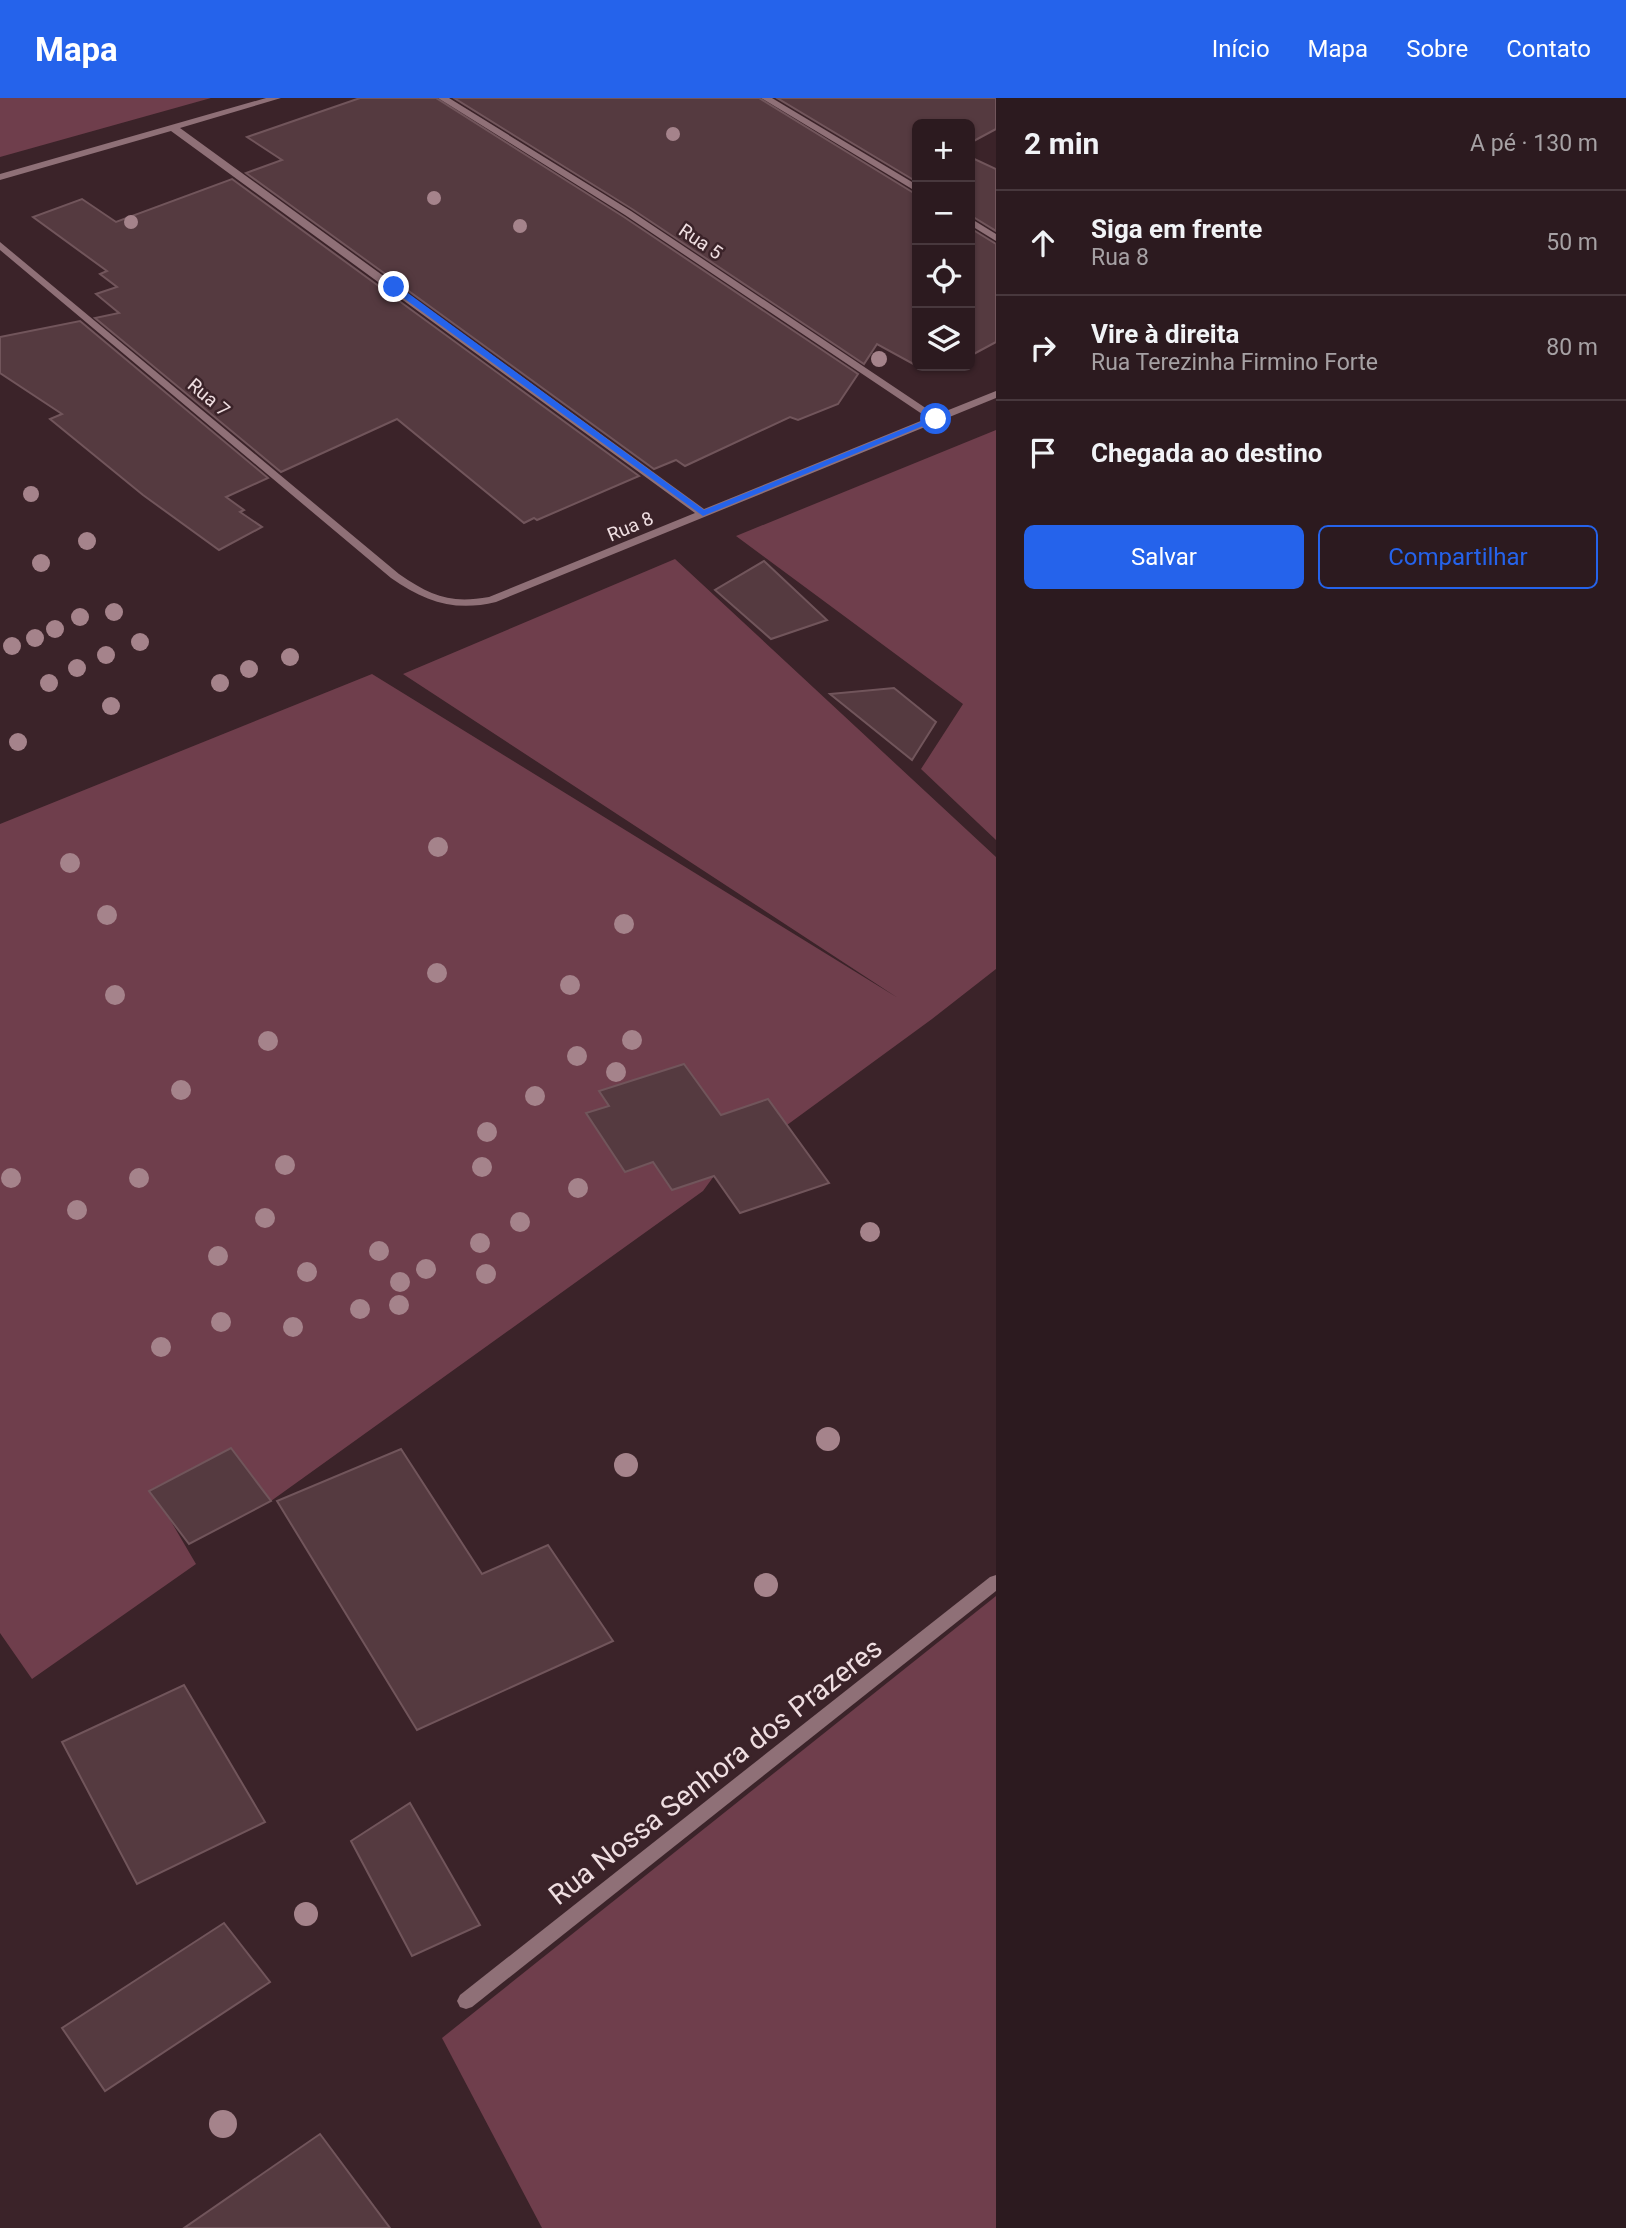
<!DOCTYPE html>
<html lang="pt">
<head>
<meta charset="utf-8">
<style>
  :root { --surface:#2c1a1f; --page:#342328; --text:#f1f3f6; --muted:#a6a1a4; --line:#48383d; --accent:#2563eb }
  body { margin:0; font-family:Roboto,sans-serif; background:var(--page); color:var(--text) }
  .controls { position:absolute; right:21px; top:21px; display:grid; overflow:hidden; border-radius:10px; box-shadow:0 2px 5px #0004 }
  .controls button { width:63px; height:63px; display:grid; place-items:center; padding:0; border:0; border-bottom:2px solid var(--line); background:var(--surface); color:var(--text); font:35px sans-serif }
  .stop { position:absolute; width:21px; height:21px; margin:-16px; border:5px solid #2563eb; border-radius:50%; background:#fff }
  .stop.end { background:#2563eb; border-color:#fff; box-shadow:0 2px 7px #0008 }
  .list { margin:0; padding:0; list-style:none }
  h2 { display:flex; justify-content:space-between; align-items:center; height:91px; margin:0; padding:0 28px; font-size:30px }
  h2 small { font-size:23px; font-weight:400; color:var(--muted) }
  .list li { display:grid; grid-template-columns:46px 1fr auto; gap:21px; align-items:center; box-sizing:border-box; height:105px; padding:0 28px; border-top:2px solid var(--line) }
  .list b { display:block; font-size:26px; white-space:nowrap }
  .list p { margin:0; font-size:23px; white-space:nowrap; color:var(--muted) }
  .list em { font-size:23px; font-style:normal; color:var(--muted) }
  .actions { display:flex; gap:14px; padding:21px 28px }
  .actions a { flex:1; padding:16px 0; border:2px solid var(--accent); border-radius:10px; text-align:center; font-size:24px; color:var(--accent) }
  .actions .main { background:var(--accent); color:#fff }
  .icon { flex:none; width:38px; height:38px; fill:none; stroke:currentColor; stroke-width:2; stroke-linecap:round; stroke-linejoin:round }
  .map { position:relative; flex:none; width:996px; height:2130px; overflow:hidden }
  header { display:flex; align-items:center; gap:42px; box-sizing:border-box; height:98px; padding:0 35px; background:var(--accent); color:#fff }
  header strong { font-size:33px }
  nav { display:flex; gap:38px; margin-inline-start:auto; font-size:24px }
  main { display:flex }
  aside { flex:1; background:var(--surface) }
  .map>svg:first-child { display:block }
  .green { fill:#6f3e4c }
  .building { fill:#553a40; stroke:#71555b; stroke-width:2 }
  .lines { fill:none; stroke-linecap:round; stroke-linejoin:round }
  .street { fill:#8f7077; fill-rule:evenodd }
  .tree { fill:#a5838b }
  .route { fill:#2563eb }
  .labels { text-anchor:middle; stroke-width:5; stroke-linejoin:round; paint-order:stroke }
  .far-street-label { font-size:19px; fill:#efdee1; stroke:#3b2329 }
  .near-street-label { font-size:28px; fill:#efdee1; stroke:#3b2329 }
</style>
</head>
<body>
<header>
<strong>Mapa</strong>
<nav><a>Início</a><a>Mapa</a><a>Sobre</a><a>Contato</a></nav>
</header>
<main>
<div class="map">
<svg width="996" height="2130" viewBox="0 0 996 2130">
  <rect width="100%" height="100%" fill="#3b2329"/>
  <!-- green -->
  <g class="green">
    <polygon points="0,0 211,0 0,59"/>
    <polygon points="996,332 996,742 921,671 963,606 736,438"/>
    <polygon points="675,461 996,759 996,871 932,921 787,1027 768,1001 721,1017 684,966 600,993 609,1008 587,1015 653,1064 672,1092 714,1078 703,1093 271,1403 231,1350 152,1391 196,1466 32,1581 0,1535 0,726 372,576 898,900 403,576"/>
    <polygon points="996,1498 996,2130 542,2130 442,1940"/>
  </g>
  <!-- building -->
  <g class="building">
    <polygon points="360,0 436,0 624,119 858,276 838,306 798,322 790,319 685,368 676,362 654,371 246,75 282,62 247,39"/>
    <polygon points="454,0 759,0 917,97 917,268 877,246 864,266 632,111"/>
    <polygon points="777,0 996,0 996,31 970,45 970,26 917,26 917,84"/>
    <polygon points="970,59 996,71 996,133 970,117"/>
    <polygon points="232,81 639,378 537,422 534,420 524,425 397,321 281,374 95,220 119,215 96,196 117,189 100,176 107,173 33,119 82,101 116,124"/>
    <polygon points="970,130 996,146 996,244 970,258"/>
    <polygon points="80,223 268,380 226,399 244,412 240,414 262,429 219,452 143,397 50,321 62,316 0,275 0,239"/>
    <polygon points="764,463 827,522 771,541 715,492"/>
    <polygon points="894,590 936,624 912,662 830,596"/>
    <polygon points="684,966 721,1017 768,1001 829,1085 740,1115 714,1078 672,1092 653,1064 625,1074 586,1015 609,1008 599,993"/>
    <polygon points="231,1350 271,1403 189,1446 149,1393"/>
    <polygon points="401,1351 482,1476 548,1447 613,1543 417,1632 277,1403"/>
    <polygon points="184,1587 265,1724 137,1786 62,1644"/>
    <polygon points="410,1705 480,1827 412,1858 351,1743"/>
    <polygon points="224,1825 270,1884 105,1993 62,1930"/>
    <polygon points="320,2036 390,2130 184,2130"/>
  </g>
  <g class="lines">
    <!-- street -->
    <g class="street">
      <path d="M266,0H281L180,30L704,411L928,320L625,117L438,0H449L631,113L936,317L996,293V300L496,504C455,514 425,504 391,480L0,152V144L399,476C431,498 450,506 489,499L695,415L171,33L0,82V76Z"/>
      <polygon points="761,0 772,0 917,87 917,94"/>
      <polygon points="970,120 996,136 996,143 970,127"/>
      <polygon points="996,1477 996,1493 472,1909 466,1911 460,1909 457,1903 460,1897 990,1479"/>
    </g>
  </g>
  <!-- trees -->
  <g class="tree">
    <circle cx="673" cy="36" r="7"/>
    <circle cx="434" cy="100" r="7"/>
    <circle cx="131" cy="124" r="7"/>
    <circle cx="520" cy="128" r="7"/>
    <circle cx="879" cy="261" r="8"/>
    <circle cx="31" cy="396" r="8"/>
    <circle cx="87" cy="443" r="9"/>
    <circle cx="41" cy="465" r="9"/>
    <circle cx="114" cy="514" r="9"/>
    <circle cx="80" cy="519" r="9"/>
    <circle cx="55" cy="531" r="9"/>
    <circle cx="35" cy="540" r="9"/>
    <circle cx="140" cy="544" r="9"/>
    <circle cx="12" cy="548" r="9"/>
    <circle cx="106" cy="557" r="9"/>
    <circle cx="290" cy="559" r="9"/>
    <circle cx="77" cy="570" r="9"/>
    <circle cx="249" cy="571" r="9"/>
    <circle cx="49" cy="585" r="9"/>
    <circle cx="220" cy="585" r="9"/>
    <circle cx="111" cy="608" r="9"/>
    <circle cx="18" cy="644" r="9"/>
    <circle cx="438" cy="749" r="10"/>
    <circle cx="70" cy="765" r="10"/>
    <circle cx="107" cy="817" r="10"/>
    <circle cx="624" cy="826" r="10"/>
    <circle cx="437" cy="875" r="10"/>
    <circle cx="570" cy="887" r="10"/>
    <circle cx="115" cy="897" r="10"/>
    <circle cx="632" cy="942" r="10"/>
    <circle cx="268" cy="943" r="10"/>
    <circle cx="577" cy="958" r="10"/>
    <circle cx="616" cy="974" r="10"/>
    <circle cx="181" cy="992" r="10"/>
    <circle cx="535" cy="998" r="10"/>
    <circle cx="487" cy="1034" r="10"/>
    <circle cx="285" cy="1067" r="10"/>
    <circle cx="482" cy="1069" r="10"/>
    <circle cx="11" cy="1080" r="10"/>
    <circle cx="139" cy="1080" r="10"/>
    <circle cx="578" cy="1090" r="10"/>
    <circle cx="77" cy="1112" r="10"/>
    <circle cx="265" cy="1120" r="10"/>
    <circle cx="520" cy="1124" r="10"/>
    <circle cx="870" cy="1134" r="10"/>
    <circle cx="480" cy="1145" r="10"/>
    <circle cx="379" cy="1153" r="10"/>
    <circle cx="218" cy="1158" r="10"/>
    <circle cx="426" cy="1171" r="10"/>
    <circle cx="307" cy="1174" r="10"/>
    <circle cx="486" cy="1176" r="10"/>
    <circle cx="400" cy="1184" r="10"/>
    <circle cx="399" cy="1207" r="10"/>
    <circle cx="360" cy="1211" r="10"/>
    <circle cx="221" cy="1224" r="10"/>
    <circle cx="293" cy="1229" r="10"/>
    <circle cx="161" cy="1249" r="10"/>
    <circle cx="828" cy="1341" r="12"/>
    <circle cx="626" cy="1367" r="12"/>
    <circle cx="766" cy="1487" r="12"/>
    <circle cx="306" cy="1816" r="12"/>
    <circle cx="223" cy="2026" r="14"/>
  </g>
  <!-- route -->
  <polygon class="route" points="391,187 397,187 704,412 933,319 940,321 703,418 391,191"/>
  <g class="labels">
    <!-- far-street labels -->
    <g class="far-street-label">
      <text transform="translate(701 143) rotate(34)" y="7">Rua 5</text>
      <text transform="translate(209 299) rotate(40)" y="7">Rua 7</text>
      <text transform="translate(630 428) rotate(-23)" y="7">Rua 8</text>
    </g>
    <!-- near-street labels -->
    <g class="near-street-label">
      <text transform="translate(715 1673) rotate(-38)" y="10">Rua Nossa Senhora dos Prazeres</text>
    </g>
  </g>
</svg>
<div class="controls">
<button>+</button>
<button>−</button>
<button><svg class="icon" aria-label="locate" viewBox="0 0 24 24"><circle cx="12" cy="12" r="6"/><path d="M12 2v4M12 18v4M2 12h4M18 12h4"/></svg></button>
<button><svg class="icon" aria-label="layers" viewBox="0 0 24 24"><path d="M12 4l9 5-9 5-9-5zM3 14l9 5 9-5"/></svg></button>
</div>
<div class="stop" style="left:936px;top:321px"></div>
<div class="stop end" style="left:394px;top:189px"></div>
</div>
<aside>
<h2>2 min<small>A pé · 130 m</small></h2>
<ul class="list">
<li><svg class="icon" aria-label="ahead" viewBox="0 0 24 24"><path d="M12 20V5M6 11l6-6 6 6"/></svg><div><b>Siga em frente</b><p>Rua 8</p></div><em>50 m</em></li>
<li><svg class="icon" aria-label="right" viewBox="0 0 24 24"><path d="M7 20v-9h11M14 6l5 5-5 5"/></svg><div><b>Vire à direita</b><p>Rua Terezinha Firmino Forte</p></div><em>80 m</em></li>
<li><svg class="icon" aria-label="arrive" viewBox="0 0 24 24"><path d="M6 21V4h12l-3 4 3 4H6"/></svg><div><b>Chegada ao destino</b></div></li>
</ul>
<div class="actions"><a class="main">Salvar</a><a>Compartilhar</a></div>
</aside>
</main>
</body>
</html>
